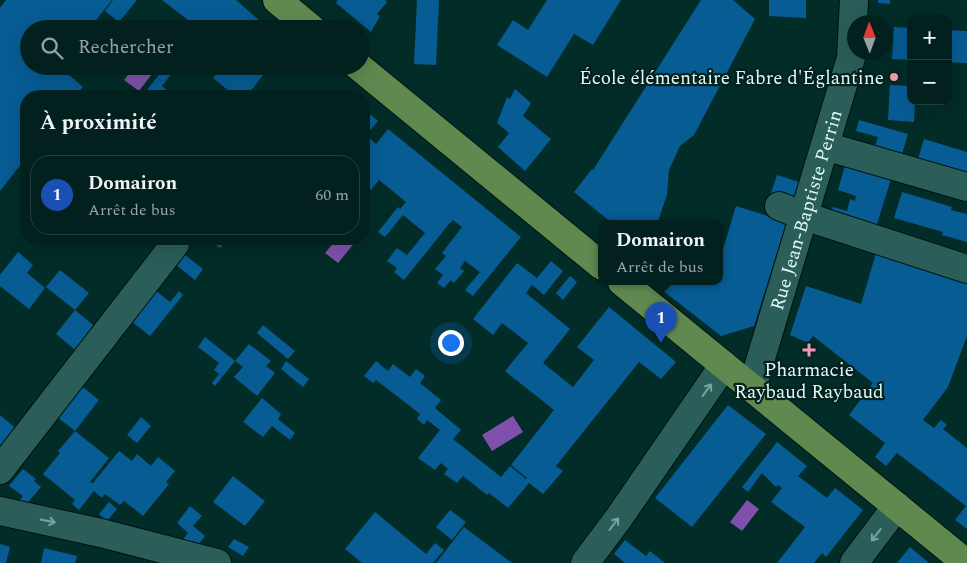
<!DOCTYPE html>
<html lang="fr">
<head>
<meta charset="utf-8">
<style>
  :root { --surface:#02211e; --page:#102e2b; --text:#f1f3f6; --muted:#96a3a4; --line:#233e3c; --accent:#bca0f2 }
  body { margin:0; font-family:Spectral,serif; background:var(--page); color:var(--text) }
  .controls { position:absolute; right:15px; top:15px; display:grid; overflow:hidden; border-radius:10px; box-shadow:0 5px 20px #0002 }
  .controls button { width:45px; height:45px; display:grid; place-items:center; padding:0; border:0; border-bottom:1px solid var(--line); background:var(--surface); color:var(--text); font:25px sans-serif }
  .compass { position:absolute; left:847px; top:15px; width:45px; height:45px; border-radius:50%; background:var(--surface); box-shadow:0 5px 20px #0002; rotate:359deg }
  .you { position:absolute; left:450px; top:342px; width:18px; height:18px; margin:-12px; border:4px solid #fff; border-radius:50%; background:#1a73e8; box-shadow:0 0 0 8px #1a73e833 }
  .badge { display:grid; place-items:center; width:32px; height:32px; border-radius:50%; background:var(--accent); color:#fff; font-size:16px; font-weight:700 }
  .pin { position:absolute; translate:-50% -41px; filter:drop-shadow(0 1px 2px #0008) }
  .pin::after { content:''; position:absolute; top:26px; width:18px; height:15px; background:inherit; clip-path:polygon(0 0,100% 0,50% 100%) }
  .popup { position:absolute; left:598px; top:220px; width:125px; height:65px; box-sizing:border-box; display:grid; place-content:center; border-radius:10px; background:var(--surface); filter:drop-shadow(0 1px 4px #0005); font-size:16px; white-space:nowrap; color:var(--muted) }
  .popup b { font-size:19px; color:var(--text) }
  .popup::after { content:''; position:absolute; left:50%; top:100%; margin-left:-10px; border:10px solid transparent; border-top-color:var(--surface) }
  .list { margin:0; padding:0; list-style:none }
  h2 { display:flex; justify-content:space-between; align-items:center; height:65px; margin:0; padding:0 20px; font-size:21px }
  h2 small { font-size:16px; font-weight:400; color:var(--muted) }
  .list li { display:grid; grid-template-columns:32px 1fr auto; gap:15px; align-items:center; box-sizing:border-box; height:80px; margin:0 10px 10px; padding:0 10px; border:1px solid var(--line); border-radius:20px }
  .list b { display:block; font-size:19px; white-space:nowrap }
  .list p { margin:0; font-size:16px; white-space:nowrap; color:var(--muted) }
  .list em { font-size:16px; font-style:normal; color:var(--muted) }
  .icon { flex:none; width:28px; height:28px; fill:none; stroke:currentColor; stroke-width:2; stroke-linecap:round; stroke-linejoin:round }
  .map { position:relative; flex:none; width:967px; height:563px; overflow:hidden }
  .search { position:absolute; background:var(--surface); box-shadow:0 5px 20px #0002; left:20px; top:20px; width:350px; height:55px; display:flex; align-items:center; gap:12px; box-sizing:border-box; padding:0 18px; border-radius:28px; color:var(--muted); font-size:19px }
  .panel { position:absolute; background:var(--surface); box-shadow:0 5px 20px #0002; left:20px; top:90px; width:350px; height:155px; border-radius:20px }
  .map>svg:first-child { display:block }
  .water { fill:#8051ac }
  .building { fill:#075c94 }
  .lines { fill:none; stroke-linecap:round; stroke-linejoin:round }
  .minor-casing { stroke:#001310; stroke-width:30 }
  .major-casing { stroke:#001310; stroke-width:30 }
  .minor { stroke:#2b5e59; stroke-width:28 }
  .major { stroke:#60894f; stroke-width:28 }
  .oneway { stroke:#7ca49f }
  .poi-dot { fill:#f29aad; stroke:#05211e; stroke-width:2 }
  .labels { text-anchor:middle; stroke-width:4.5; stroke-linejoin:round; paint-order:stroke }
  .poi-label { font-size:19px; fill:#dff9f5; stroke:#05211e; text-anchor:end }
  .street-label { font-size:19px; fill:#dff9f5; stroke:#05211e }
</style>
</head>
<body>
<div class="map">
<svg width="967" height="563" viewBox="0 0 967 563">
  <rect width="100%" height="100%" fill="#022c28"/>
  <!-- water -->
  <g class="water">
    <polygon points="135,66 158,66 139,91 124,80"/>
    <polygon points="337,239 353,239 356,241 338,263 325,253"/>
    <polygon points="513,416 523,432 492,451 482,435"/>
    <polygon points="747,500 759,509 742,531 730,522"/>
  </g>
  <!-- building -->
  <g class="building">
    <polygon points="6,0 112,0 89,29 29,29 29,66 59,66 83,87 75,96 26,96 26,158 0,191 0,8"/>
    <polygon points="113,0 137,0 119,22 105,11"/>
    <polygon points="162,0 236,0 269,29 196,29 197,27"/>
    <polygon points="338,0 385,0 387,2 377,14 380,16 371,32 336,3"/>
    <polygon points="417,0 439,0 436,65 414,64"/>
    <polygon points="547,0 621,0 593,45 574,34 547,77 497,45 513,20 528,30"/>
    <polygon points="701,0 733,0 755,19 694,135 680,146 669,170 667,195 657,224 613,224 574,192 592,169 593,170"/>
    <polygon points="769,0 806,0 806,18 769,16"/>
    <polygon points="878,0 890,0 890,4 878,3"/>
    <polygon points="894,27 911,28 911,60 892,59"/>
    <polygon points="948,30 967,31 967,63 948,62"/>
    <polygon points="166,66 178,66 162,86 171,94 169,96 142,96"/>
    <polygon points="223,66 270,66 247,96 235,96 213,78"/>
    <polygon points="890,85 911,86 911,101 915,101 914,122 888,120"/>
    <polygon points="515,89 531,103 523,116 551,139 525,171 498,147 509,133 497,123 507,97 510,99"/>
    <polygon points="256,90 264,96 250,96"/>
    <polygon points="364,109 378,121 366,135 376,144 388,129 521,237 473,296 465,290 480,272 465,261 460,268 464,271 454,283 451,280 444,288 437,283 443,275 435,269 446,256 442,253 462,227 453,220 449,224 404,280 394,272 397,268 387,261 397,248 407,255 425,233 403,215 385,237 378,232 398,207 400,209 406,202 379,180 371,190 364,185"/>
    <polygon points="859,120 908,134 902,154 875,146 878,137 856,131"/>
    <polygon points="924,139 967,152 967,174 918,159"/>
    <polygon points="846,162 892,176 875,230 830,217 833,207 847,211 850,199 855,201 856,196 838,190"/>
    <polygon points="777,175 799,182 794,200 771,193"/>
    <polygon points="902,192 952,207 951,210 967,214 967,242 942,235 943,232 894,218"/>
    <polygon points="736,206 774,218 788,218 754,326 721,336 652,282 720,282 720,259"/>
    <polygon points="208,239 228,239 220,248"/>
    <polygon points="179,250 203,269 195,280 171,261"/>
    <polygon points="18,252 33,265 27,273 45,288 29,309 0,286 0,275"/>
    <polygon points="876,253 967,281 967,336 948,387 923,420 934,428 941,420 947,425 943,429 967,448 967,529 955,520 966,506 897,453 886,466 875,457 885,443 849,415 873,383 813,336 808,343 790,335 806,286 861,304"/>
    <polygon points="551,261 563,271 544,295 532,285 526,293 570,329 543,363 573,387 594,360 577,347 609,307 676,362 661,379 639,362 556,466 563,471 543,494 529,483 508,508 489,493 487,495 463,476 457,483 444,474 448,469 441,463 435,470 418,458 440,430 427,420 424,425 417,419 420,414 415,410 376,380 373,383 364,376 376,361 388,371 393,364 410,377 416,369 425,376 420,383 441,400 435,408 461,430 453,439 501,477 510,466 526,479 527,478 511,465 554,410 505,371 528,343 502,323 493,335 473,319 517,263 537,278"/>
    <polygon points="60,270 89,293 75,310 99,330 80,354 56,334 75,310 46,287"/>
    <polygon points="570,276 577,282 563,300 556,293"/>
    <polygon points="150,286 170,302 179,291 183,295 150,336 126,317"/>
    <polygon points="263,325 295,351 288,359 257,333"/>
    <polygon points="205,337 235,361 215,386 212,383 219,374 214,370 219,363 198,347"/>
    <polygon points="249,344 271,361 266,366 275,373 257,396 234,377 243,367 235,361"/>
    <polygon points="286,361 309,379 303,387 281,369"/>
    <polygon points="75,381 99,400 75,431 51,412"/>
    <polygon points="262,398 281,414 278,419 295,433 290,440 272,426 263,437 243,422"/>
    <polygon points="728,405 766,434 692,527 655,498"/>
    <polygon points="0,415 19,431 0,455"/>
    <polygon points="141,417 151,426 137,443 127,435"/>
    <polygon points="75,431 109,458 90,482 93,483 119,451 132,461 137,454 151,466 158,457 175,471 166,482 169,484 143,516 124,501 120,505 105,494 102,498 94,491 79,510 72,504 75,500 43,474 60,453 58,451"/>
    <polygon points="777,442 807,466 798,476 827,498 835,488 863,510 826,557 822,553 814,563 777,563 805,527 771,502 782,488 778,485 776,487 762,473 748,492 742,487"/>
    <polygon points="23,469 36,479 34,481 41,487 25,506 17,504 23,496 9,486"/>
    <polygon points="233,476 265,501 245,526 213,502"/>
    <polygon points="109,502 117,509 107,521 99,514"/>
    <polygon points="190,506 202,516 193,526 205,536 197,546 181,542 188,533 177,523"/>
    <polygon points="450,510 466,522 452,540 436,527"/>
    <polygon points="375,512 426,554 435,543 444,550 433,563 362,563 345,549"/>
    <polygon points="464,527 512,563 436,563"/>
    <polygon points="234,539 249,547 243,556 228,547"/>
    <polygon points="625,540 646,556 650,551 665,563 625,563 614,554"/>
    <polygon points="0,544 10,547 6,563 0,563"/>
    <polygon points="910,547 923,558 929,563 897,563"/>
    <polygon points="44,548 77,556 75,563 41,563"/>
  </g>
  <g class="lines">
    <defs>
      <g id="minor">
        <polyline points="825,146 967,187"/>
        <polyline points="779,206 804,216 967,269"/>
        <path id="s1" d="M752,388L851,58L854,0"/>
        <polyline points="0,470 175,244"/>
        <polyline points="0,511 101,533 217,563"/>
        <polyline points="585,563 618,519 724,365"/>
        <polyline points="854,563 897,506"/>
      </g>
      <g id="major">
        <polyline points="277,0 312,29"/>
        <polyline points="358,66 602,266"/>
        <polyline points="622,282 966,563"/>
      </g>
    </defs>
    <!-- minor casing -->
    <use href="#minor" class="minor-casing"/>
    <!-- major casing -->
    <use href="#major" class="major-casing"/>
    <!-- minor -->
    <use href="#minor" class="minor"/>
    <!-- major -->
    <use href="#major" class="major"/>
  </g>
  <!-- one-way arrows -->
  <defs><path id="oneway-shaft" d="M-6 0H5M1.5-3L5.5 0L1.5 3" fill="none" stroke-width="1.6" stroke-linecap="round" stroke-linejoin="round" transform="scale(1.25)"/></defs>
  <g class="oneway">
    <use href="#oneway-shaft" transform="translate(707 390) rotate(-54)"/>
    <use href="#oneway-shaft" transform="translate(48 521) rotate(12)"/>
    <use href="#oneway-shaft" transform="translate(614 524) rotate(-53)"/>
    <use href="#oneway-shaft" transform="translate(876 535) rotate(128)"/>
  </g>
  <!-- markers -->
  <g class="poi-dot">
    <circle cx="894" cy="77" r="5"/>
    <path d="M806.5 342.5h5v5h5v5h-5v5h-5v-5h-5v-5h5z"/>
  </g>
  <g class="labels">
    <!-- poi labels -->
    <g class="poi-label">
      <text x="884" y="84">École élémentaire Fabre d'Églantine</text>
      <text x="809" y="376" text-anchor="middle">Pharmacie<tspan x="809" dy="22">Raybaud Raybaud</tspan></text>
    </g>
    <!-- street labels -->
    <g class="street-label">
      <text dy="7" stroke="none"><textPath href="#s1" startOffset="186">Rue Jean-Baptiste Perrin</textPath></text>
    </g>
  </g>
</svg>
<div class="controls">
<button>+</button>
<button>−</button>
</div>
<svg class="compass" viewBox="-18 -18 36 36"><path d="M0-13l5 13h-10z" fill="#e53935"/><path d="M0 13l5-13h-10z" fill="#96a3a4"/></svg>
<div class="you"></div>
<div class="pin badge" style="left:661px;top:343px;background:#1a4fb4">1</div>
<div class="popup"><b>Domairon</b>Arrêt de bus</div>
<div class="search"><svg class="icon" aria-label="search" viewBox="0 0 24 24"><circle cx="10" cy="10" r="6"/><path d="M15 15l6 6"/></svg>Rechercher</div>
<section class="panel">
<h2>À proximité<small></small></h2>
<ul class="list">
<li><span class="badge" style="background:#1a4fb4">1</span><div><b>Domairon</b><p>Arrêt de bus</p></div><em>60 m</em></li>
</ul>
</section>
</div>
</body>
</html>
